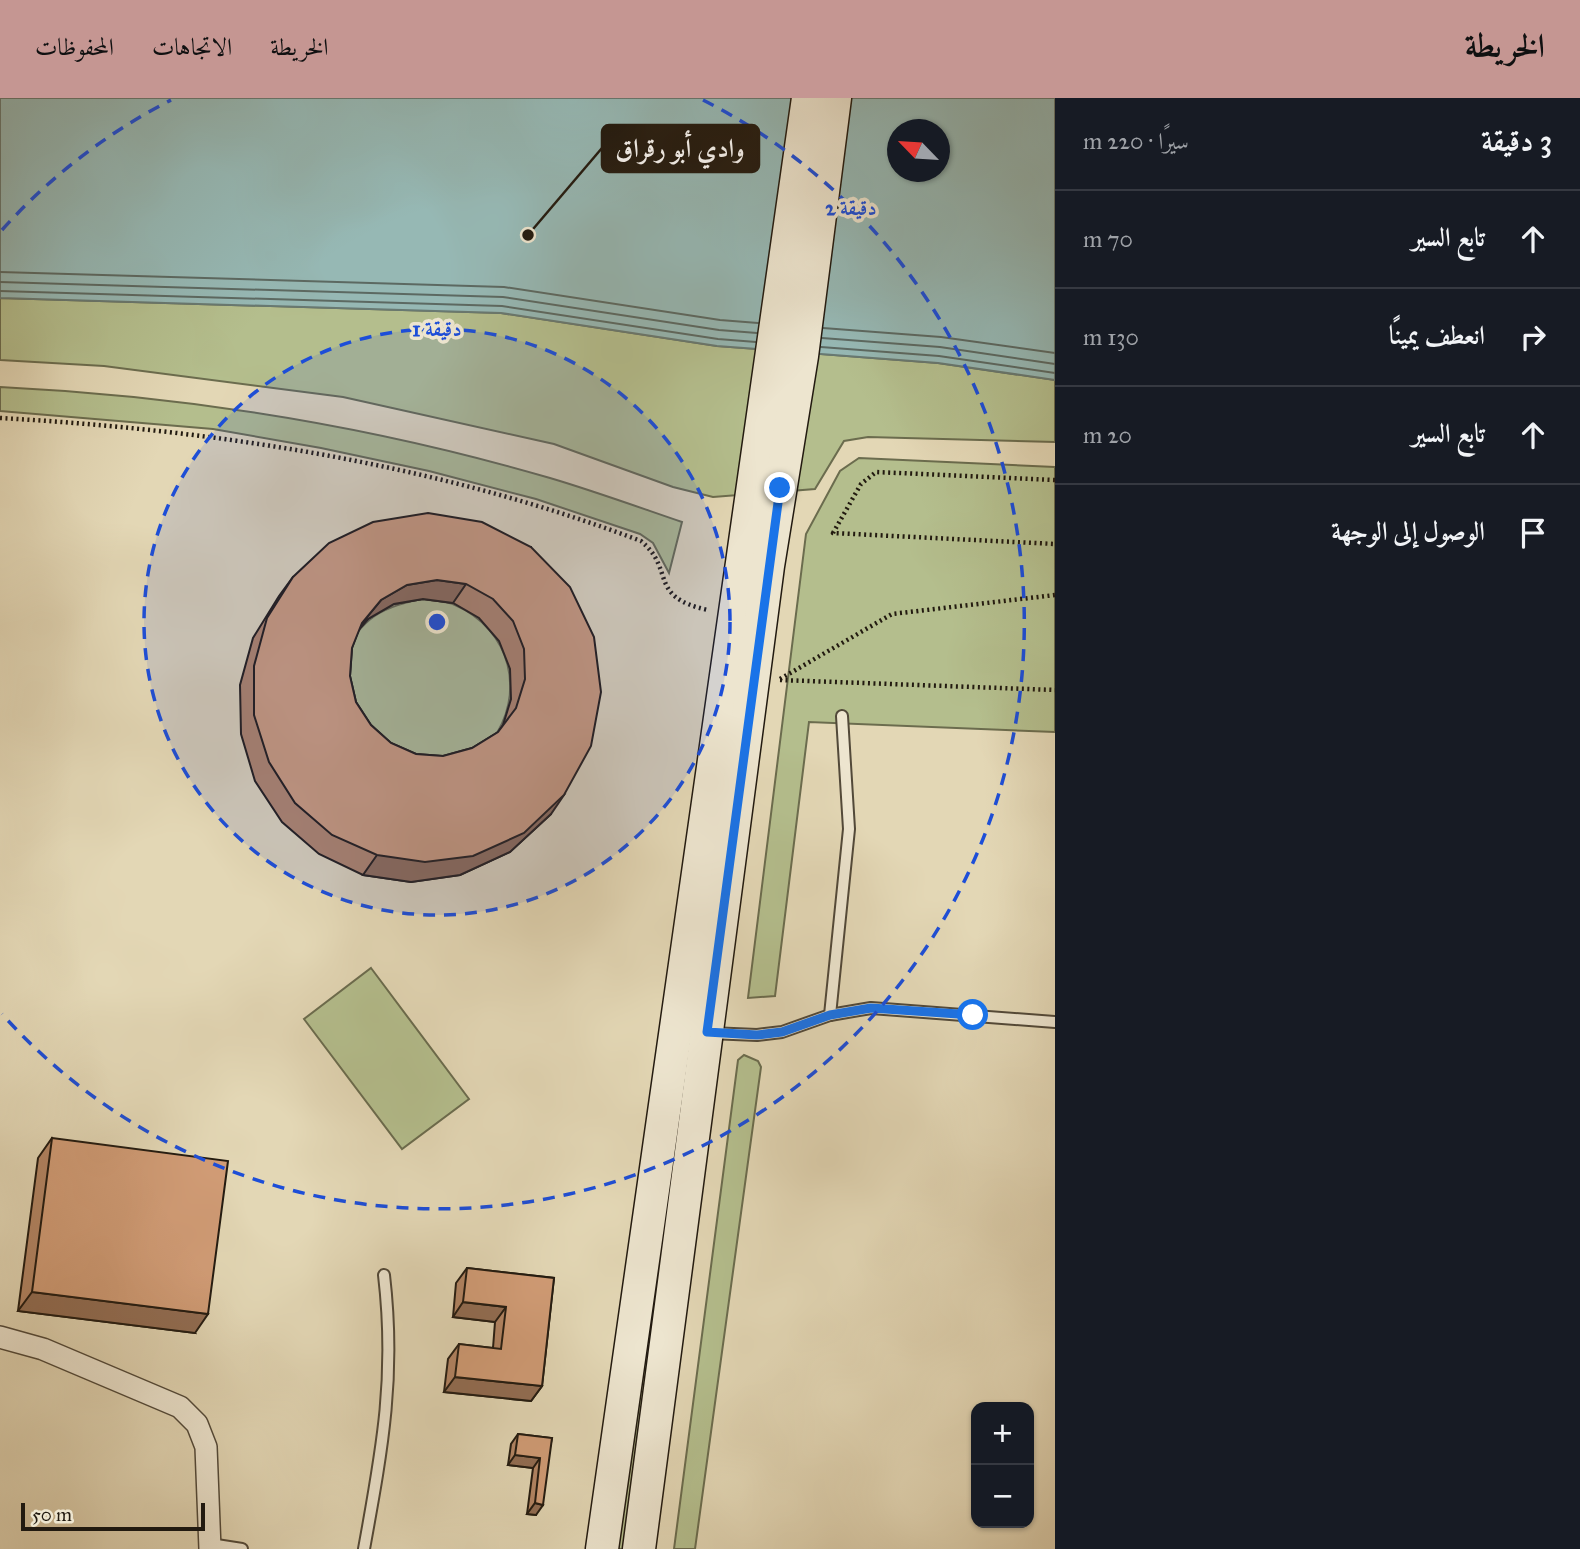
<!DOCTYPE html>
<html lang="ar">
<head>
<meta charset="utf-8">
<style>
  :root { --surface:#171b24; --page:#20242c; --text:#f1f3f6; --muted:#9ea1a6; --line:#363941; --accent:#c59692 }
  body { margin:0; font-family:"IM FELL Great Primer",Amiri,serif; background:var(--page); color:var(--text); direction:rtl }
  .controls { position:absolute; right:21px; bottom:21px; display:grid; overflow:hidden; border-radius:14px; box-shadow:0 2px 5px #0004 }
  .controls button { width:63px; height:63px; display:grid; place-items:center; padding:0; border:0; border-bottom:2px solid var(--line); background:var(--surface); color:var(--text); font:35px sans-serif }
  .compass { position:absolute; left:887px; top:21px; width:63px; height:63px; border-radius:50%; background:var(--surface); box-shadow:0 2px 5px #0004; rotate:295deg }
  .scale { position:absolute; left:21px; bottom:18px; width:184px; box-sizing:border-box; padding-left:7px; border:4px solid #221a10; border-top:0; font-size:19px; line-height:24px; white-space:nowrap; color:#221a10; -webkit-text-stroke:5px #ede5cf; paint-order:stroke }
  .stop { position:absolute; width:21px; height:21px; margin:-16px; border:5px solid #1a73e8; border-radius:50%; background:#fff }
  .stop.end { background:#1a73e8; border-color:#fff; box-shadow:0 2px 7px #0008 }
  .list { margin:0; padding:0; list-style:none }
  h2 { display:flex; justify-content:space-between; align-items:center; height:91px; margin:0; padding:0 28px; font-size:30px }
  h2 small { font-size:23px; font-weight:400; color:var(--muted) }
  .list li { display:grid; grid-template-columns:46px 1fr auto; gap:21px; align-items:center; box-sizing:border-box; height:98px; padding:0 28px; border-top:2px solid var(--line) }
  .list b { display:block; font-size:26px; white-space:nowrap }
  .list em { font-size:23px; font-style:normal; color:var(--muted) }
  .icon { flex:none; width:38px; height:38px; fill:none; stroke:currentColor; stroke-width:2; stroke-linecap:round; stroke-linejoin:round }
  .map { position:relative; flex:none; width:1055px; height:1451px; overflow:hidden; direction:ltr }
  header { display:flex; align-items:center; gap:42px; box-sizing:border-box; height:98px; padding:0 35px; background:var(--accent); color:#111 }
  header strong { font-size:33px }
  nav { display:flex; gap:38px; margin-inline-start:auto; font-size:24px }
  main { display:flex }
  aside { flex:1; background:var(--surface) }
  .map>svg:first-child { display:block }
  .green { fill:#b4be8d; stroke:#6b6c4e; stroke-width:2 }
  .water { fill:#96b8b4; stroke:#687972; stroke-width:2; fill-rule:evenodd }
  .lines { fill:none; stroke-linecap:round; stroke-linejoin:round }
  .shore { stroke:#5c6962; stroke-width:2 }
  .lane-casing { stroke:#524939; stroke-width:14 }
  .street-casing { stroke:#524939; stroke-width:24 }
  .secondary-casing { stroke:#221a10; stroke-width:35 }
  .path { stroke:#221a10; stroke-width:4.5; stroke-dasharray:2 3.5; stroke-linecap:butt }
  .lane { stroke:#ede5cf; stroke-width:10 }
  .street { stroke:#ede5cf; stroke-width:21 }
  .secondary { stroke:#ede5cf; stroke-width:32 }
  .wall { fill:#b48665; stroke:#221a10; stroke-width:2; fill-rule:evenodd }
  .shaded-wall { fill:#926d53; stroke:#221a10; stroke-width:2 }
  .building { fill:#d19c76; stroke:#221a10; stroke-width:2; fill-rule:evenodd }
  .route { stroke:#1a73e8; stroke-width:9 }
  .ring { fill:none; stroke:#1d4ed8; stroke-width:3.5; stroke-dasharray:12 9 }
  .centre { fill:#1d4ed8; stroke:#ede5cf; stroke-width:3.5 }
  .ring-label { font-size:21px; text-anchor:middle; font-weight:bold; fill:#1d4ed8; stroke:#ede5cf; stroke-width:7; stroke-linejoin:round; paint-order:stroke }
  .leader { fill:none; stroke:#221a10; stroke-width:2.5 }
  .callout-dot { fill:#221a10; stroke:#ede5cf; stroke-width:2.5 }
  .callout { fill:#221a10; stroke:#221a10; stroke-width:2.5 }
  .callout-label { font-size:26px; text-anchor:middle; font-weight:bold; fill:#fff }
</style>
</head>
<body>
<header>
<strong>الخريطة</strong>
<nav><a>الخريطة</a><a>الاتجاهات</a><a>المحفوظات</a></nav>
</header>
<main>
<aside>
<h2>3 دقيقة<small>سيرًا · 220 m</small></h2>
<ul class="list">
<li><svg class="icon" aria-label="ahead" viewBox="0 0 24 24"><path d="M12 20V5M6 11l6-6 6 6"/></svg><div><b>تابع السير</b></div><em>70 m</em></li>
<li><svg class="icon" aria-label="right" viewBox="0 0 24 24"><path d="M7 20v-9h11M14 6l5 5-5 5"/></svg><div><b>انعطف يمينًا</b></div><em>130 m</em></li>
<li><svg class="icon" aria-label="ahead" viewBox="0 0 24 24"><path d="M12 20V5M6 11l6-6 6 6"/></svg><div><b>تابع السير</b></div><em>20 m</em></li>
<li><svg class="icon" aria-label="arrive" viewBox="0 0 24 24"><path d="M6 21V4h12l-3 4 3 4H6"/></svg><div><b>الوصول إلى الوجهة</b></div></li>
</ul>
</aside>
<div class="map">
<svg width="1055" height="1451" viewBox="0 0 1055 1451">
  <rect width="100%" height="100%" fill="#e3d7b5"/>
  <filter id="stains"><feTurbulence type="fractalNoise" baseFrequency=".00286" numOctaves="4"/><feColorMatrix values="0 0 0 0 .2 0 0 0 0 .09 0 0 0 0 .02 0 0 0 .5 -.17"/></filter>
  <radialGradient id="worn" r=".72"><stop offset=".6" stop-color="#630" stop-opacity="0"/><stop offset="1" stop-color="#630" stop-opacity=".3"/></radialGradient>
  <!-- green -->
  <g class="green">
    <polygon points="0,200 501,215 717,248 938,265 1055,282 1055,344 868,339 844,343 815,391 713,399 673,389 554,346 343,299 104,268 0,262"/>
    <path d="M0,289C185,298 372,328 550,380C594,393 638,409 682,424L669,475L653,445L640,436L536,401L429,373L321,350L213,331L0,313Z"/>
    <polygon points="859,360 1055,369 1055,634 809,624 775,898 748,900 806,436 840,373"/>
    <path d="M423,501C433,503 446,503 455,507C511,531 527,596 491,644C484,653 470,667 458,670C440,673 398,666 378,664L338,570C356,525 376,509 423,501Z"/>
    <polygon points="747,512 624,1451 615,1451"/>
    <polygon points="371,870 469,1001 402,1051 304,921"/>
    <polygon points="744,957 758,963 761,969 695,1451 674,1451 738,962"/>
  </g>
  <!-- water -->
  <path class="water" d="M0,0H1055V282L938,265L717,248L501,215L0,200ZM898,32H940V74H898Z"/>
  <g class="lines">
    <!-- shore -->
    <g class="shore">
      <polyline points="0,174 504,189 720,222 758,225"/>
      <polyline points="0,184 503,199 719,232 757,235"/>
      <polyline points="0,193 502,208 718,241 756,244"/>
      <polyline points="823,230 941,239 1055,255"/>
      <polyline points="822,240 940,249 1055,266"/>
      <polyline points="821,249 939,258 1055,275"/>
    </g>
    <defs>
      <g id="lane">
        <polyline points="830,917 849,731 842,618"/>
        <polyline points="710,935 757,937 782,934 830,917 871,910 1055,924"/>
        <polyline points="210,1446 242,1451"/>
        <path d="M364,1451C382,1352 396,1279 384,1177"/>
      </g>
      <polyline id="street" points="0,1239 43,1251 180,1309 197,1326 206,1349 210,1451"/>
      <g id="secondary">
        <polyline points="602,1451 808,0"/>
        <polyline points="639,1451 768,468 802,258 835,0"/>
      </g>
    </defs>
    <!-- lane casing -->
    <use href="#lane" class="lane-casing"/>
    <!-- street casing -->
    <use href="#street" class="street-casing"/>
    <!-- secondary casing -->
    <use href="#secondary" class="secondary-casing"/>
    <!-- path -->
    <g class="path">
      <path d="M0,320C217,332 437,366 641,443C676,472 647,499 708,512"/>
      <polyline points="1055,382 876,374 861,386 833,435 1055,446"/>
      <polyline points="780,581 892,516 1055,497"/>
      <polyline points="780,582 1055,592"/>
    </g>
    <!-- lane -->
    <use href="#lane" class="lane"/>
    <!-- street -->
    <use href="#street" class="street"/>
    <!-- secondary -->
    <use href="#secondary" class="secondary"/>
  </g>
  <!-- wall -->
  <g class="wall">
    <path d="M531,449L551,716L510,754L460,777L411,784L363,777L319,756L282,724L255,683L241,636L240,587L253,540L279,498L293,479ZM423,501L453,505L479,520L499,543L510,571L511,601L503,627L498,634L472,650L443,658L416,656L391,645L371,627L356,604L350,578L352,550L359,531L368,521L394,506Z"/>
    <polygon points="52,1040 195,1235 18,1213 38,1060"/>
    <polygon points="467,1170 554,1180 542,1288 531,1303 444,1294 448,1261 459,1246 493,1250 495,1224 453,1219 456,1185"/>
    <polygon points="518,1336 552,1340 536,1417 527,1416 533,1370 508,1367 511,1346"/>
  </g>
  <!-- shaded-wall -->
  <g class="shaded-wall">
    <polygon points="437,482 466,486 453,505 423,501 394,506 368,521 348,544 362,525 381,502 407,487"/>
    <polygon points="564,697 551,716 510,754 460,777 411,784 363,777 377,757"/>
    <polygon points="32,1194 208,1216 195,1235 18,1213"/>
    <polygon points="463,1204 506,1209 495,1224 453,1219"/>
    <polygon points="455,1279 542,1288 531,1303 444,1294"/>
    <polygon points="515,1357 540,1360 533,1370 508,1367"/>
    <polygon points="535,1405 543,1407 536,1417 527,1416"/>
  </g>
  <!-- building -->
  <g class="building">
    <path d="M428,415L482,424L531,449L570,489L594,539L601,594L591,648L564,697L524,735L473,758L425,764L377,757L332,737L295,705L269,664L254,617V568L267,520L293,479L329,445L373,424ZM437,482L466,486L493,501L513,523L524,551L525,581L516,610L498,634L472,650L443,658L416,656L391,645L371,627L356,604L350,578L352,550L362,525L381,502L407,487Z"/>
    <polygon points="52,1040 228,1063 208,1216 32,1194"/>
    <polygon points="467,1170 554,1180 542,1288 455,1279 459,1246 501,1251 506,1209 463,1204"/>
    <polygon points="518,1336 552,1340 543,1407 535,1405 540,1360 515,1357"/>
  </g>
  <g class="lines">
    <!-- route -->
    <polyline class="route" points="780,390 707,934 757,937 782,934 830,917 871,910 973,917"/>
  </g>
  <!-- distance rings -->
  <circle cx="437" cy="524" r="293" fill="#1d4ed8" fill-opacity=".12"/>
  <g class="ring">
    <circle cx="437" cy="524" r="293"/>
    <path d="M2 132A586 586 0 0 1 171 2M703 2A586 586 0 1 1 2 916"/>
  </g>
  <circle cx="437" cy="524" r="10" class="centre"/>
  <g class="ring-label">
    <text x="851" y="117">2 دقيقة</text>
    <text x="437" y="238">1 دقيقة</text>
  </g>
  <!-- callouts -->
  <path class="leader" d="M528 137L602 50"/>
  <circle class="callout-dot" cx="528" cy="137" r="7"/>
  <rect class="callout" x="602" y="27" width="157" height="47" rx="7"/>
  <g class="callout-label">
    <text x="680" y="59">وادي أبو رقراق</text>
  </g>
  <rect width="100%" height="100%" filter="url(#stains)"/>
  <rect width="100%" height="100%" fill="url(#worn)"/>
</svg>
<div class="controls">
<button>+</button>
<button>−</button>
</div>
<svg class="compass" viewBox="-18 -18 36 36"><path d="M0-13l5 13h-10z" fill="#e53935"/><path d="M0 13l5-13h-10z" fill="#9ea1a6"/></svg>
<div class="scale">50 m</div>
<div class="stop" style="left:973px;top:917px"></div>
<div class="stop end" style="left:780px;top:390px"></div>
</div>
</main>
</body>
</html>
